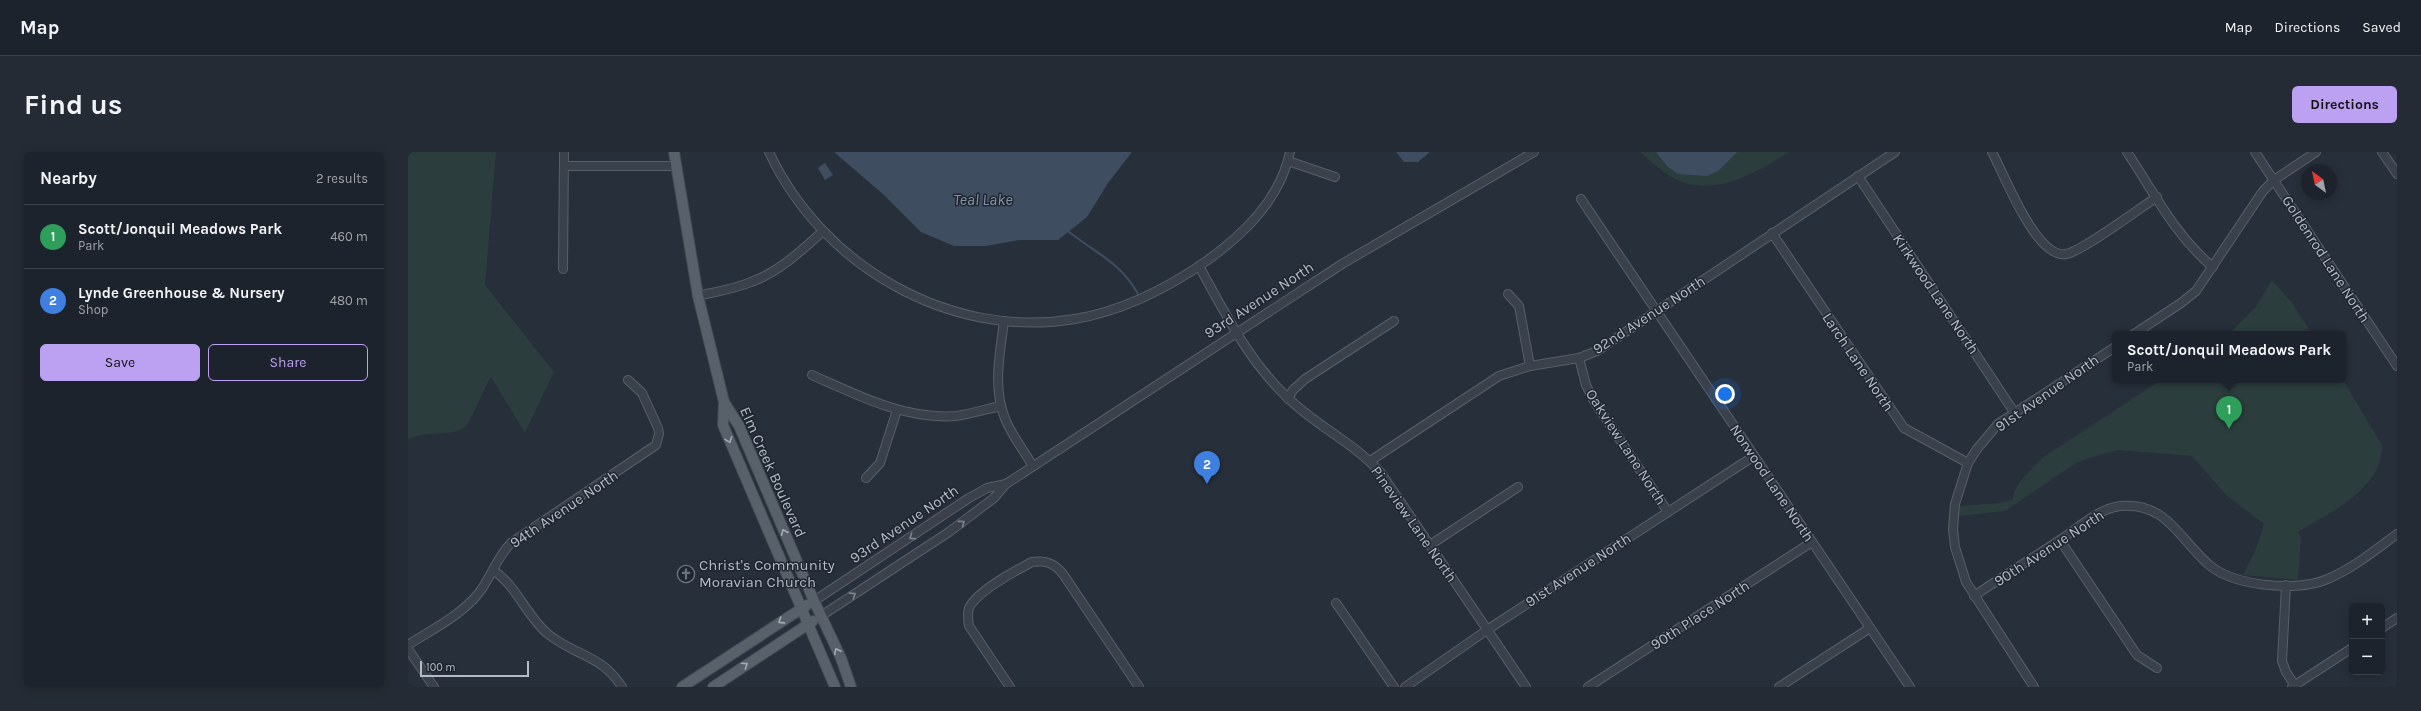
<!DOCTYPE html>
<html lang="en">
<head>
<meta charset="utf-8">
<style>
  :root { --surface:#1d232c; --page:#252b34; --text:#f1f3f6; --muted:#a0a4a9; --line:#3b4048; --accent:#bca0f2 }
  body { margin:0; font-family:Karla,sans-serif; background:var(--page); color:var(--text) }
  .controls { position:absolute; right:12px; bottom:12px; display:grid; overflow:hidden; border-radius:6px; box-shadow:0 2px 10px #0003 }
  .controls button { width:36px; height:36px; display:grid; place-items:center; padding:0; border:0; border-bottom:1px solid var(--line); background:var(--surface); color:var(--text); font:20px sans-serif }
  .compass { position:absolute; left:1893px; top:12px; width:36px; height:36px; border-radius:50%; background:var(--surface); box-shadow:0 2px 10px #0003; rotate:327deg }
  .scale { position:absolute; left:12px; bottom:10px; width:109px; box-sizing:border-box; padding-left:4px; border:2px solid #b6bcc6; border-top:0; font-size:11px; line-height:14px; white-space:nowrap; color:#b6bcc6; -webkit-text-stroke:3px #1f2630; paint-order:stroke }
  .you { position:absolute; left:1317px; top:242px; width:14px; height:14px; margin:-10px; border:3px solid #fff; border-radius:50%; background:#1a73e8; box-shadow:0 0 0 6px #1a73e833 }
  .badge { display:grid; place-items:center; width:26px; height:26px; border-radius:50%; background:var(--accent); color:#fff; font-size:13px; font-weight:700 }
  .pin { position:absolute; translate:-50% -33px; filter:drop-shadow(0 1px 2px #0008) }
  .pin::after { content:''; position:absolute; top:21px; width:14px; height:12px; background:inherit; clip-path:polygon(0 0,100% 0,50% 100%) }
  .popup { position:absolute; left:1704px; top:179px; width:234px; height:52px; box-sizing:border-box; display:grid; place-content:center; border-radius:6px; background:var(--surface); filter:drop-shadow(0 1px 3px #0005); font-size:13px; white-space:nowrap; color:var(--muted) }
  .popup b { font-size:15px; color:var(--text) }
  .popup::after { content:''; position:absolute; left:50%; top:100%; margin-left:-8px; border:8px solid transparent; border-top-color:var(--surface) }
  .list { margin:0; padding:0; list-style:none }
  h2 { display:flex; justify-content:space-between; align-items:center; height:52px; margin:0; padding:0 16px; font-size:17px }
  h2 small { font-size:13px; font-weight:400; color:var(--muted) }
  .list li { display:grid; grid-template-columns:26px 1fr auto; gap:12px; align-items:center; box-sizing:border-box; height:64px; padding:0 16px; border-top:1px solid var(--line) }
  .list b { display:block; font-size:15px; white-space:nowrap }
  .list p { margin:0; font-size:13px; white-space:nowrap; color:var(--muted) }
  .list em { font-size:13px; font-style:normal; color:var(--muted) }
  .actions { display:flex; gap:8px; padding:12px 16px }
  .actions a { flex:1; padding:9px 0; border:1px solid var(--accent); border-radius:6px; text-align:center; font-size:14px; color:var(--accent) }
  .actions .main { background:var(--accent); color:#111 }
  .map { position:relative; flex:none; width:1989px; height:535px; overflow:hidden; border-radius:6px }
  header { display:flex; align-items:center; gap:24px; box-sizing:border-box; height:56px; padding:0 20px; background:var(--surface); border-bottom:1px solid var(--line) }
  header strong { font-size:19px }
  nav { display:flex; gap:22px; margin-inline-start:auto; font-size:14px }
  .intro { display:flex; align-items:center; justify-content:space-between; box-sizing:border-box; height:96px; padding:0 24px }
  h1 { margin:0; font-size:28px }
  .button { padding:10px 18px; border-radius:6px; background:var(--accent); color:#111; font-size:14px; font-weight:700 }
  main { display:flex; gap:24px; padding:0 24px }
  aside { flex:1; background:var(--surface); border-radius:6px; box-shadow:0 2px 10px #0003 }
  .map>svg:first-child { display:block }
  .green { fill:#2c3d3d }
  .water { fill:#3f4d61 }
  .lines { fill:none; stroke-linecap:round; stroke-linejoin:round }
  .stream { stroke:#3f4d61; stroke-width:2 }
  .minor-casing { stroke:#585f69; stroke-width:10 }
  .major-casing { stroke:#434a54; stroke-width:12 }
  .minor { stroke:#3a414b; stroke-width:8 }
  .major { stroke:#58606a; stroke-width:10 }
  .oneway { stroke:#a3aab4 }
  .oneway2 { stroke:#7e858f }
  .labels { text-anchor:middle; stroke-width:3; stroke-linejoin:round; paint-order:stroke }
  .street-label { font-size:15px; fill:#b6bcc6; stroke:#1f2630 }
  .poi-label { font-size:15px; fill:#b6bcc6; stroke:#1f2630; text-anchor:start }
  .water-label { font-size:16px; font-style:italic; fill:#8293aa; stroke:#1f2630 }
</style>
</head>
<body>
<header>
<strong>Map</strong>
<nav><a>Map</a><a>Directions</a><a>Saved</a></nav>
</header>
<div class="intro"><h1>Find us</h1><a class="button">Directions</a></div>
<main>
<aside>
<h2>Nearby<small>2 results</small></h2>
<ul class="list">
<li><span class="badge" style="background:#2e9e5b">1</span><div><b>Scott/Jonquil Meadows Park</b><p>Park</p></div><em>460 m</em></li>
<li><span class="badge" style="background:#3f7fe0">2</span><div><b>Lynde Greenhouse &amp; Nursery</b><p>Shop</p></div><em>480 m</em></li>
</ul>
<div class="actions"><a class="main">Save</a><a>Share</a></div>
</aside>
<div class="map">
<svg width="1989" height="535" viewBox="0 0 1989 535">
  <rect width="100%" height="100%" fill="#272f3a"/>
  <!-- green -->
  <g class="green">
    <path d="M0,0H88L77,133L146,220L117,281L83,225C76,235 63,270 57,275C41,286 17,277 0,288Z"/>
    <path d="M1232,0H1382C1349,19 1315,43 1274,30C1259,25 1244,10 1232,0Z"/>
    <polygon points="1864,128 1884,151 1904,182 1821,182 1847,156"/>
    <path d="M1753,228H1935L1974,293C1975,337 1921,361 1890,380L1893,387L1890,428L1835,423L1848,397L1856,372L1818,343L1784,304L1710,298L1688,304L1668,311L1597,359L1551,364L1552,354L1592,351L1604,348L1607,338L1613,328L1634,306Z"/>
  </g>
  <!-- water -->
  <g class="water">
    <polygon points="426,0 724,0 700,31 679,65 650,88 612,88 578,94 546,94 513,80 476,43"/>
    <polygon points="988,0 1022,0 1010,10 996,10"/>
    <polygon points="1248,0 1329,0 1310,19 1299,24 1270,22 1259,14"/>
    <polygon points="417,11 425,23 417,28 410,16"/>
  </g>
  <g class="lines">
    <!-- stream -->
    <path class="stream" d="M661,80C688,101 713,111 730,142"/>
    <defs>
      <g id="minor">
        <path d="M361,0C414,114 542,188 667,167C714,159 758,137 797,110C835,83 872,48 882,0"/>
        <path d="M1584,0C1596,22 1628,107 1658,102C1673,100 1732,56 1749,45"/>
        <path d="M1719,0C1745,39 1768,85 1805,115"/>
        <polyline points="1847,0 1989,214"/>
        <polyline points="1974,0 1989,22"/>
        <polyline points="880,9 927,25"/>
        <polyline points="156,14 267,14"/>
        <polyline points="1450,24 1606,260"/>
        <polyline points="1173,47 1502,535"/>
        <polyline points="1364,81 1496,276 1560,311"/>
        <path d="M791,114C817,161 841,210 881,247C910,275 945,290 973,321L1118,535"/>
        <polyline points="155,117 156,0"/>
        <polyline points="1100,142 1111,154 1122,214"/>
        <path d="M290,144C307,140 326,137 343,130C371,120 393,99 415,79"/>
        <path d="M596,169C592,202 584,237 598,269C605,285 616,299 625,314"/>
        <polyline points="1726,182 1773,151 1788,139 1855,39 1866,28 1908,0"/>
        <polyline points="1171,206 1178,233 1186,249 1260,360"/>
        <path d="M404,223C449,243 497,268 548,264C563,262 578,257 593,254"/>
        <polyline points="880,247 885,238 897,227 986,169"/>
        <polyline points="962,309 1091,224 1122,214 1171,206 1189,199 1487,0"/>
        <polyline points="458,326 472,311 489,258"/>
        <polyline points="1652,388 1729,503 1749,516"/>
        <polyline points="1022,393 1110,335"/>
        <path d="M85,418C110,435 118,464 140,482C167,504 193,502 214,535"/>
        <polyline points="1878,433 1874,509 1878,520 1888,535"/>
        <path d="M1566,444C1594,425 1623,407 1652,388C1670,376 1690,357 1712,354C1758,350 1770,385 1799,411C1823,434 1887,440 1917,428C1943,418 1967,398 1989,382"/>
        <polyline points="406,449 561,346 579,336 598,332"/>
        <polyline points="928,451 986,535"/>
        <polyline points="413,464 541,380 586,346 598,332 934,112 1126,0"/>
        <polyline points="1974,476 1989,466"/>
        <path d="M0,493C23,478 52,464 70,442C83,426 88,406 103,391L248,293L251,282L250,276L234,241L220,228"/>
        <polyline points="0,497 26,535"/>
        <path d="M602,535L561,474C560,468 559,462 561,456C569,439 607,419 624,410C638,408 646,411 655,422L731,535"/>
        <polyline points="997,535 1079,478 1346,304"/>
        <polyline points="1180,535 1404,390"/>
        <polyline points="1371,535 1462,476"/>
        <polyline points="1626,535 1558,430 1547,395 1545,377 1547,352 1560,311 1569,297 1590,272 1707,195"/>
        <polyline points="1884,535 1944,496"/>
      </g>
      <g id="major">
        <polyline points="266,0 290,144 316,250 315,273 427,535"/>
        <polyline points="316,250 331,274 406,449 433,506 443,535"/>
        <polyline points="274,535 399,453"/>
        <polyline points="305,535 405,469"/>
      </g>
    </defs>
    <!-- minor casing -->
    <use href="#minor" class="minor-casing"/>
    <!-- major casing -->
    <use href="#major" class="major-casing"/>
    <!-- minor -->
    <use href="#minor" class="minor"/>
    <!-- major -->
    <use href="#major" class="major"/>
  </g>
  <!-- one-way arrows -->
  <defs><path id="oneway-chevron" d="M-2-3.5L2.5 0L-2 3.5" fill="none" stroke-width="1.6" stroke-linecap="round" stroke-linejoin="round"/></defs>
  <g class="oneway">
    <use href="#oneway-chevron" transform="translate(321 288) rotate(69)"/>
    <use href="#oneway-chevron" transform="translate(376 380) rotate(-113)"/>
    <use href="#oneway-chevron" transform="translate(373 469) rotate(147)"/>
    <use href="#oneway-chevron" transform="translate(429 499) rotate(-116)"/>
    <use href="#oneway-chevron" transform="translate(337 513) rotate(-34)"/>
  </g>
  <g class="oneway2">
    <use href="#oneway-chevron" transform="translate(554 371) rotate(-37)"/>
    <use href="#oneway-chevron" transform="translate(504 385) rotate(146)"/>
    <use href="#oneway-chevron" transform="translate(445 443) rotate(-33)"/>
  </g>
  <!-- icons -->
  <defs>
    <symbol id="church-ring" viewBox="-11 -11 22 22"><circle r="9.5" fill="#1f2630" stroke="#6b7280" stroke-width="1.5"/><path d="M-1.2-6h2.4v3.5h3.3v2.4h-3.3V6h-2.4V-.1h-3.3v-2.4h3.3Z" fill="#6b7280"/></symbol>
  </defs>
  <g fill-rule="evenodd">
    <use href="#church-ring" x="268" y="412" width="20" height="20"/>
  </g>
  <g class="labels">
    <!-- street labels -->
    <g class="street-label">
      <text transform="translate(1918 107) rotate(57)" y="5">Goldenrod Lane North</text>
      <text transform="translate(1528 142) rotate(56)" y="5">Kirkwood Lane North</text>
      <text transform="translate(851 148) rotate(-33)" y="5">93rd Avenue North</text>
      <text transform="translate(1241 163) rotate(-33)" y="5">92nd Avenue North</text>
      <text transform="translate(1450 210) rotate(56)" y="5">Larch Lane North</text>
      <text transform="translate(1639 241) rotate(-35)" y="5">91st Avenue North</text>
      <text transform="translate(1218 295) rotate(57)" y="5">Oakview Lane North</text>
      <text transform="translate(365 320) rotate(66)" y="5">Elm Creek Boulevard</text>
      <text transform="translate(1364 331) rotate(56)" y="5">Norwood Lane North</text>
      <text transform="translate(156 357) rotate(-34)" y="5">94th Avenue North</text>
      <text transform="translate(496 372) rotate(-34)" y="5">93rd Avenue North</text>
      <text transform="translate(1006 372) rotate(55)" y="5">Pineview Lane North</text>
      <text transform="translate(1641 396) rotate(-33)" y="5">90th Avenue North</text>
      <text transform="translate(1170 418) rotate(-33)" y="5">91st Avenue North</text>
      <text transform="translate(1292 463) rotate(-33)" y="5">90th Place North</text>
    </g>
    <!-- poi labels -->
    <g class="poi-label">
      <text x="291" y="418">Christ's Community<tspan x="291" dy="17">Moravian Church</tspan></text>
    </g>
    <!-- water labels -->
    <g class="water-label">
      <text x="575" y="53">Teal Lake</text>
    </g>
  </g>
</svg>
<div class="controls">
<button>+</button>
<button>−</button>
</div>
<svg class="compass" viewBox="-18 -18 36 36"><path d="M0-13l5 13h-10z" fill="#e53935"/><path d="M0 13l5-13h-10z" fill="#a0a4a9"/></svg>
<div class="scale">100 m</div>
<div class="you"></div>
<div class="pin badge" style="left:1821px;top:277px;background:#2e9e5b">1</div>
<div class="popup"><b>Scott/Jonquil Meadows Park</b>Park</div>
<div class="pin badge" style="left:799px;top:332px;background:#3f7fe0">2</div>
</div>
</main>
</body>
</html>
